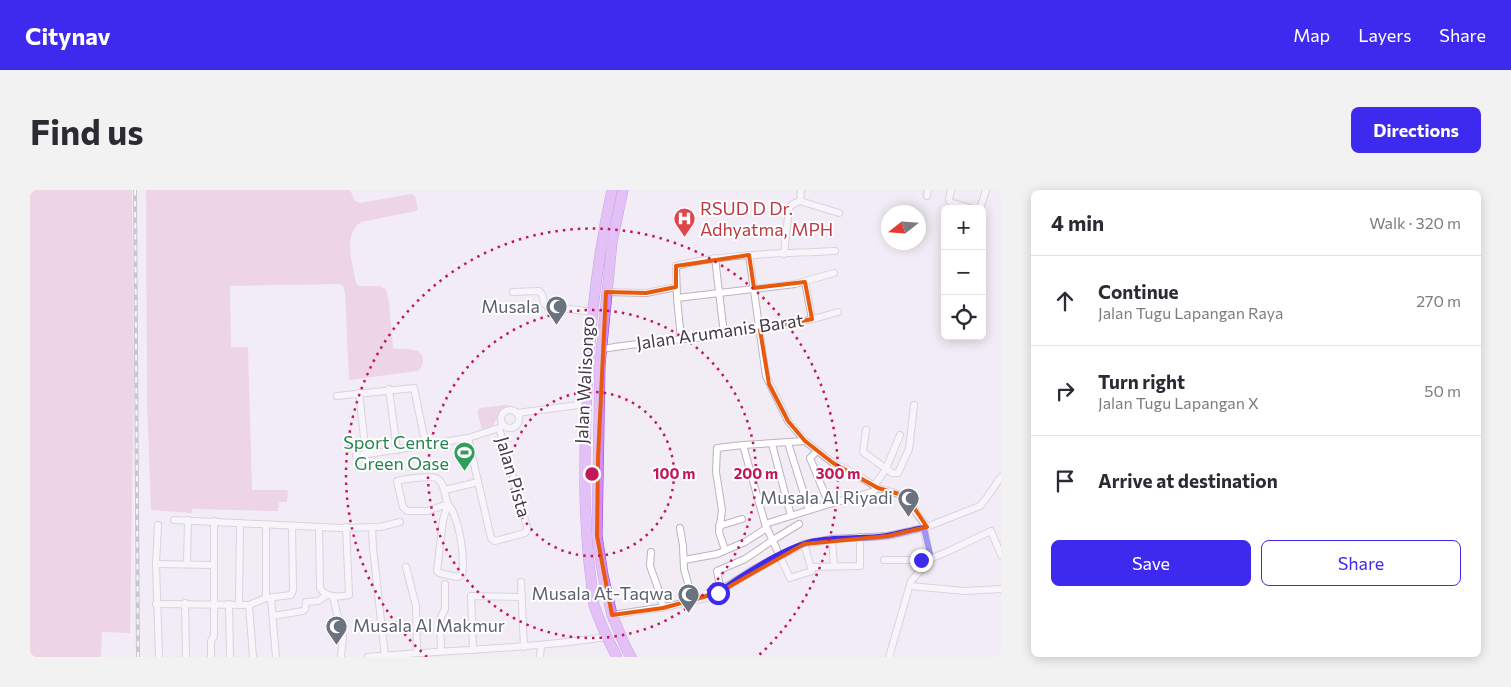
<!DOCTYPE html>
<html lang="en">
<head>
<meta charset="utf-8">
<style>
  :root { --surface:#fff; --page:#f2f2f3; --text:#2b2b33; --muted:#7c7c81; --line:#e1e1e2; --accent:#3e2aee }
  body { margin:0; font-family:Commissioner,sans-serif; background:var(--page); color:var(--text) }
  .controls { position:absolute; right:15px; top:15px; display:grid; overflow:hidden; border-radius:8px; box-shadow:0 2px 12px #0003 }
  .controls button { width:45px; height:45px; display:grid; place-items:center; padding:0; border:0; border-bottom:1px solid var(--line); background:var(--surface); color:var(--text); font:25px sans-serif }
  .compass { position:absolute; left:851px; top:15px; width:45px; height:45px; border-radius:50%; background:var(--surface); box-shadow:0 2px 12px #0003; rotate:253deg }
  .stop { position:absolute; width:15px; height:15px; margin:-11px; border:4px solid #3e2aee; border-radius:50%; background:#fff }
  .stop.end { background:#3e2aee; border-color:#fff; box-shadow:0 1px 5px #0008 }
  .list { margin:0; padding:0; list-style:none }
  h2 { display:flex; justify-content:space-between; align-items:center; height:65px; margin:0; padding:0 20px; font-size:21px }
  h2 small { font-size:16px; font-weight:400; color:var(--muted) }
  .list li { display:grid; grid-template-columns:32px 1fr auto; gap:15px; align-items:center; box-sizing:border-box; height:90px; padding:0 20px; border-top:1px solid var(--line) }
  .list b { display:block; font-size:19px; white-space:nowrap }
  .list p { margin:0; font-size:16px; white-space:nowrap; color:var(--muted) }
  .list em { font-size:16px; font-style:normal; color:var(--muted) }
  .actions { display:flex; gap:10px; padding:15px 20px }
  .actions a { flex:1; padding:11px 0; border:1px solid var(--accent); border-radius:8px; text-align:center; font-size:18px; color:var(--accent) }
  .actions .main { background:var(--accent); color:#fff }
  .icon { flex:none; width:28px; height:28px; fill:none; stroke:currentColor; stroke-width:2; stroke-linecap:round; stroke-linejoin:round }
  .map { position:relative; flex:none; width:971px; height:467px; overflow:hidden; border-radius:8px }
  header { display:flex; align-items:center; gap:30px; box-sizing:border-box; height:70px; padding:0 25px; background:var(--accent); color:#fff }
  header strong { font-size:24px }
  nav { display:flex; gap:28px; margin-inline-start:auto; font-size:18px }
  .intro { display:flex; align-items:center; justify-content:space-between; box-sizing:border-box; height:120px; padding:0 30px }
  h1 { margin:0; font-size:35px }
  .button { padding:12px 22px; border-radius:8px; background:var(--accent); color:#fff; font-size:18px; font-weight:700 }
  main { display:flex; gap:30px; padding:0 30px }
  aside { flex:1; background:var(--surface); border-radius:8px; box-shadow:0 2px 12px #0003 }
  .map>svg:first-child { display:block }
  .green { fill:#e6b7d3 }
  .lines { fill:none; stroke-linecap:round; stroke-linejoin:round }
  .minor-casing { stroke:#bcb2c3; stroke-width:8 }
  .trunk-casing { stroke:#9945d5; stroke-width:11 }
  .minor { stroke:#fff; stroke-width:6 }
  .trunk { stroke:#d08cf8; stroke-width:10 }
  .rail-casing { stroke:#999; stroke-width:4 }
  .rail { stroke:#fff; stroke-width:2; stroke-dasharray:5.5; stroke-linecap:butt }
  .route { stroke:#3e2aee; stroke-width:6 }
  .marked { fill:none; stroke:#e8590c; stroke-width:4; stroke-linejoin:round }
  .ring { fill:none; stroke:#c2185b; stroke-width:2.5; stroke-dasharray:2.5 5 }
  .labels { text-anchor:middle; stroke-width:4; stroke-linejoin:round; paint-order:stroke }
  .health-label { font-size:18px; fill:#be3a42; stroke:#fff; text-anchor:start }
  .worship-label { font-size:18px; fill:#5b616d; stroke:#fff; text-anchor:end }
  .street-label { font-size:18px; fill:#423a49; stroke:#fff }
  .leisure-label { font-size:18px; fill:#27864d; stroke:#fff; text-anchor:end }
  .centre { fill:#c2185b; stroke:#fff; stroke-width:2.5 }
  .ring-label { font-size:15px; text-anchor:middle; font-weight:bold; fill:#c2185b; stroke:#fff; stroke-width:4; stroke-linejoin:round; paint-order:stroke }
</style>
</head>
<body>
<header>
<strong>Citynav</strong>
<nav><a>Map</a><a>Layers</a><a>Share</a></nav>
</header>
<div class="intro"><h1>Find us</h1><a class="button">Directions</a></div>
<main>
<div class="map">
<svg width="971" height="467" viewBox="0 0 971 467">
  <rect width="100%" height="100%" fill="#f2ecf5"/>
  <!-- green -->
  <g class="green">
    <polygon points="0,0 102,0 104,191 100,443 72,442 71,467 0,467"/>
    <path d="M116,0H320L325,11L330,13L381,4L385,6L388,19L386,21L331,32C312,44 323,75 326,93L329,96H349L356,99L359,112L363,158C373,161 394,155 393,171C393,176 391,178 388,181L319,190L315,102L313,96L310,94L200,96L201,157H218L222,300H258L257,312H249L248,321L162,319V323L121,320L117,212Z"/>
    <polygon points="475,215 482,216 471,222 461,238 452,240 447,221 450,218"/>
  </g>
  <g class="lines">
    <defs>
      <g id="minor">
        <polyline points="921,0 919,9 920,12 943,19"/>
        <polyline points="897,6 898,0"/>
        <polyline points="770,11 809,23"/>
        <polyline points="950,19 956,0"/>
        <polyline points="754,64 759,18 763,14 770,11 771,0"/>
        <polyline points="719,65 736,186 758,231 775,251 803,273 822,282 848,298 878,307 887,324 897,337"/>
        <polyline points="685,68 694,144"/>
        <polyline points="775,92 782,129"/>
        <polyline points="483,102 509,101 512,104 514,113 517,116 563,122"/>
        <polyline points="576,102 616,103 646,97"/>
        <polyline points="647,108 765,94 804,83"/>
        <path d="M651,149L647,108L646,76C698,63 752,64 805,61"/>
        <path d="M572,159C650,147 731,146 808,122"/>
        <polyline points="359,199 367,260"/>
        <polyline points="329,203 336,265"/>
        <polyline points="307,206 384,198 396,256"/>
        <circle cx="480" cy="229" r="9"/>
        <polyline points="487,223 556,214"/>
        <polyline points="836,240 833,262 862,283 868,283 879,259 884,215"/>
        <polyline points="438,248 461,348 465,351 495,343 497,340 497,337 469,238"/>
        <polyline points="758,253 779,320"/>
        <polyline points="742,254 761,326"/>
        <polyline points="713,255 735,334 760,388 782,381 774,354"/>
        <polyline points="326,266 438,248 469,238 473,235"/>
        <polyline points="844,296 856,279 870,245"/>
        <polyline points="415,300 448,292"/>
        <path d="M418,314L397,321H377L373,317L367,291C373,289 404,285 408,289C416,296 414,306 418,314C419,316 421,318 422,320C430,336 435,367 432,385L427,387L409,383L407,381L413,330L418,314"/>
        <polyline points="799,314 842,302 848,298"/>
        <polyline points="144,330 311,338 350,337 370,332"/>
        <polyline points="735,334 799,314 780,268 787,261"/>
        <polyline points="128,335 126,374 129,467"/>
        <polyline points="236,335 236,408"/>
        <polyline points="689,336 712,329"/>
        <path d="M289,337L290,398C296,408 310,407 319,405L316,337"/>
        <polyline points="342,337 343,358 355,467"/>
        <polyline points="650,338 653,356 654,379 663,411"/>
        <polyline points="802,349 804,376"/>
        <polyline points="695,360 689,342 692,320 686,282 687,258 713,255 775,251"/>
        <polyline points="621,362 620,376 629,401 633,418"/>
        <polyline points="654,370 687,364 715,352 737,338"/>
        <polyline points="854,370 891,370 899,366 894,338"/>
        <polyline points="126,374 184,375"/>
        <polyline points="157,374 158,330"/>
        <polyline points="376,377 386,416 387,462"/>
        <polyline points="782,377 830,376 830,347"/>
        <polyline points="491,392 494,457"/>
        <polyline points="880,396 935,401 971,399"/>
        <polyline points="691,401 687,381 715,369 743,350 769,334"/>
        <polyline points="303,407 313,447 311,467"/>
        <polyline points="241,408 246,467"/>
        <polyline points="155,413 156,467"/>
        <polyline points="126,414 219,415 236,408 261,405 263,400 262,336"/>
        <polyline points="199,414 200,467"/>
        <polyline points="209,414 210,333"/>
        <polyline points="219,415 223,467"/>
        <polyline points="582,425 635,417 680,407 726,378 774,354 802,349 858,346 894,338 950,316 955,310 971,287"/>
        <polyline points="243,426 273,421 275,419 276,412 288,411 297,405"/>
        <polyline points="443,460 441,406 492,407"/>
        <polyline points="411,461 410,429 415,419 415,394"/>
        <polyline points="181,467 181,451 184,446 184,331"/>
        <path d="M338,467C417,460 497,459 576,447"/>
        <polyline points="510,467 511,455"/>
        <polyline points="859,467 881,391 902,368 919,361 961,341 971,365"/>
      </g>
      <g id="trunk">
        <path d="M582,0C560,100 554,204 555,305C556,334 557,361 561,389C562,397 562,407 564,415C570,433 578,450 587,467"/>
        <polyline points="593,0 582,52 570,175 567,346 573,385 582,425 596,458 601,467"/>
      </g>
    </defs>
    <!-- minor casing -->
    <use href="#minor" class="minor-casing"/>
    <!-- trunk casing -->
    <use href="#trunk" class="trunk-casing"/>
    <!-- minor -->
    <use href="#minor" class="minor"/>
    <!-- trunk -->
    <use href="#trunk" class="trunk"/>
    <defs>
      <polyline id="rail" points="105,0 108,467"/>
    </defs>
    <!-- rail casing -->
    <use href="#rail" class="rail-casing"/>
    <!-- rail -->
    <use href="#rail" class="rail"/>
  </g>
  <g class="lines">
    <!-- route -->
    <path class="route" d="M688,403C711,386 753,359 781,352C806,346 832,350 857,346C869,344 882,340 894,338L900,364L898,367L891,370"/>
  </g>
  <!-- marked area -->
  <path d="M0 0H971V467H0ZM719,65L724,98L775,92L782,129L730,140L739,194L758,231L775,251L803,273L848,298L876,306L897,337L858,346L774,354L688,403L633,418L582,425L567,346L568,268L576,102L616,103L646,97V76Z" fill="#f2ecf5" fill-opacity=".55" fill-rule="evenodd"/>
  <path class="marked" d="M719,65L724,98L775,92L782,129L730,140L739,194L758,231L775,251L803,273L848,298L876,306L897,337L858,346L774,354L688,403L633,418L582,425L567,346L568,268L576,102L616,103L646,97V76Z"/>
  <!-- distance rings -->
  <g class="ring">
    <circle cx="562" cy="284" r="82"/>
    <circle cx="562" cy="284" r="164"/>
    <path d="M397 467A246 246 0 1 1 727 467"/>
  </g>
  <!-- icons -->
  <defs>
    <symbol id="hospital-pin" viewBox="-11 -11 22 30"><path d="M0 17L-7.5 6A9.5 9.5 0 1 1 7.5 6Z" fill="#e0444e" stroke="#fff"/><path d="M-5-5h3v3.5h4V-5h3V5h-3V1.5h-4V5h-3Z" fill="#fff"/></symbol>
    <symbol id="mosque-pin" viewBox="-11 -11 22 30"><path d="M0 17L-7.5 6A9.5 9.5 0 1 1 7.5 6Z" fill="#6b7280" stroke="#fff"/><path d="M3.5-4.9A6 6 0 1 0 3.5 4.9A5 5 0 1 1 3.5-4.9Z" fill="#fff"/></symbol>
    <symbol id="stadium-pin" viewBox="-11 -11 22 30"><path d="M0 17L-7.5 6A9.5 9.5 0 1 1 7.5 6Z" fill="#2e9e5b" stroke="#fff"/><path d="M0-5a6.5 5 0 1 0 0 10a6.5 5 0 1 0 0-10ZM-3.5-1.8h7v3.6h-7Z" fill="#fff"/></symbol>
  </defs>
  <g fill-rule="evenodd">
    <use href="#hospital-pin" x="642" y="16" width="25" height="34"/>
    <use href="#mosque-pin" x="514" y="104" width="25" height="34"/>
    <use href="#stadium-pin" x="422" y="250" width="25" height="34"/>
    <use href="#mosque-pin" x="866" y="296" width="25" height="34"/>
    <use href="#mosque-pin" x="646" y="392" width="25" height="34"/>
    <use href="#mosque-pin" x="294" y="424" width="25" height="34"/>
  </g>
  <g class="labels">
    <!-- health labels -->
    <g class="health-label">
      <text x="670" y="25">RSUD D Dr.<tspan x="670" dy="21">Adhyatma, MPH</tspan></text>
    </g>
    <!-- worship labels -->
    <g class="worship-label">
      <text x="510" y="123">Musala</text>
      <text x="863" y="314">Musala Al Riyadi</text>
      <text x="643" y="410">Musala At-Taqwa</text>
      <text x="323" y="442" text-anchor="start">Musala Al Makmur</text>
    </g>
    <!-- street labels -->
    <g class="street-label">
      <text transform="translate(690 142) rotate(-8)" y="6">Jalan Arumanis Barat</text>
      <text transform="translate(555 190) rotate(-87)" y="6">Jalan Walisongo</text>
      <text transform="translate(483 287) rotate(74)" y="6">Jalan Pista</text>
    </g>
    <!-- leisure labels -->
    <g class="leisure-label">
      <text x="419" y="259">Sport Centre<tspan x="419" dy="21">Green Oase</tspan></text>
    </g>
  </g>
  <circle cx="562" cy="284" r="8" class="centre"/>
  <g class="ring-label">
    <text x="644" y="289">100 m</text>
    <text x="726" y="289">200 m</text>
    <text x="808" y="289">300 m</text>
  </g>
</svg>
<div class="controls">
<button>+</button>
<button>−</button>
<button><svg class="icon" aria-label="locate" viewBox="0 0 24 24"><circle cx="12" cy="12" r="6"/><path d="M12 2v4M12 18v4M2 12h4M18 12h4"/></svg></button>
</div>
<svg class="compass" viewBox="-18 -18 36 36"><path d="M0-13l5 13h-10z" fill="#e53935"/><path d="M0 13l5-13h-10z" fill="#7c7c81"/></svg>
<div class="stop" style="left:688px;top:403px"></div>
<div class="stop end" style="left:891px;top:370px"></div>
</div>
<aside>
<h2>4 min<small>Walk · 320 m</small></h2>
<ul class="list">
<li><svg class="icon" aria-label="ahead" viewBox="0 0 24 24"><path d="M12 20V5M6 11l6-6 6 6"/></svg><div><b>Continue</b><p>Jalan Tugu Lapangan Raya</p></div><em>270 m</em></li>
<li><svg class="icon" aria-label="right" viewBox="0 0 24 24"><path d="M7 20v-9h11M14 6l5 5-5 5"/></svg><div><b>Turn right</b><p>Jalan Tugu Lapangan X</p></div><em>50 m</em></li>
<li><svg class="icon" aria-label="arrive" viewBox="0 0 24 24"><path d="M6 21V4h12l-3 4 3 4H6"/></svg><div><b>Arrive at destination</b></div></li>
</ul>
<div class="actions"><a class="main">Save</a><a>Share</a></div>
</aside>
</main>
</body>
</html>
